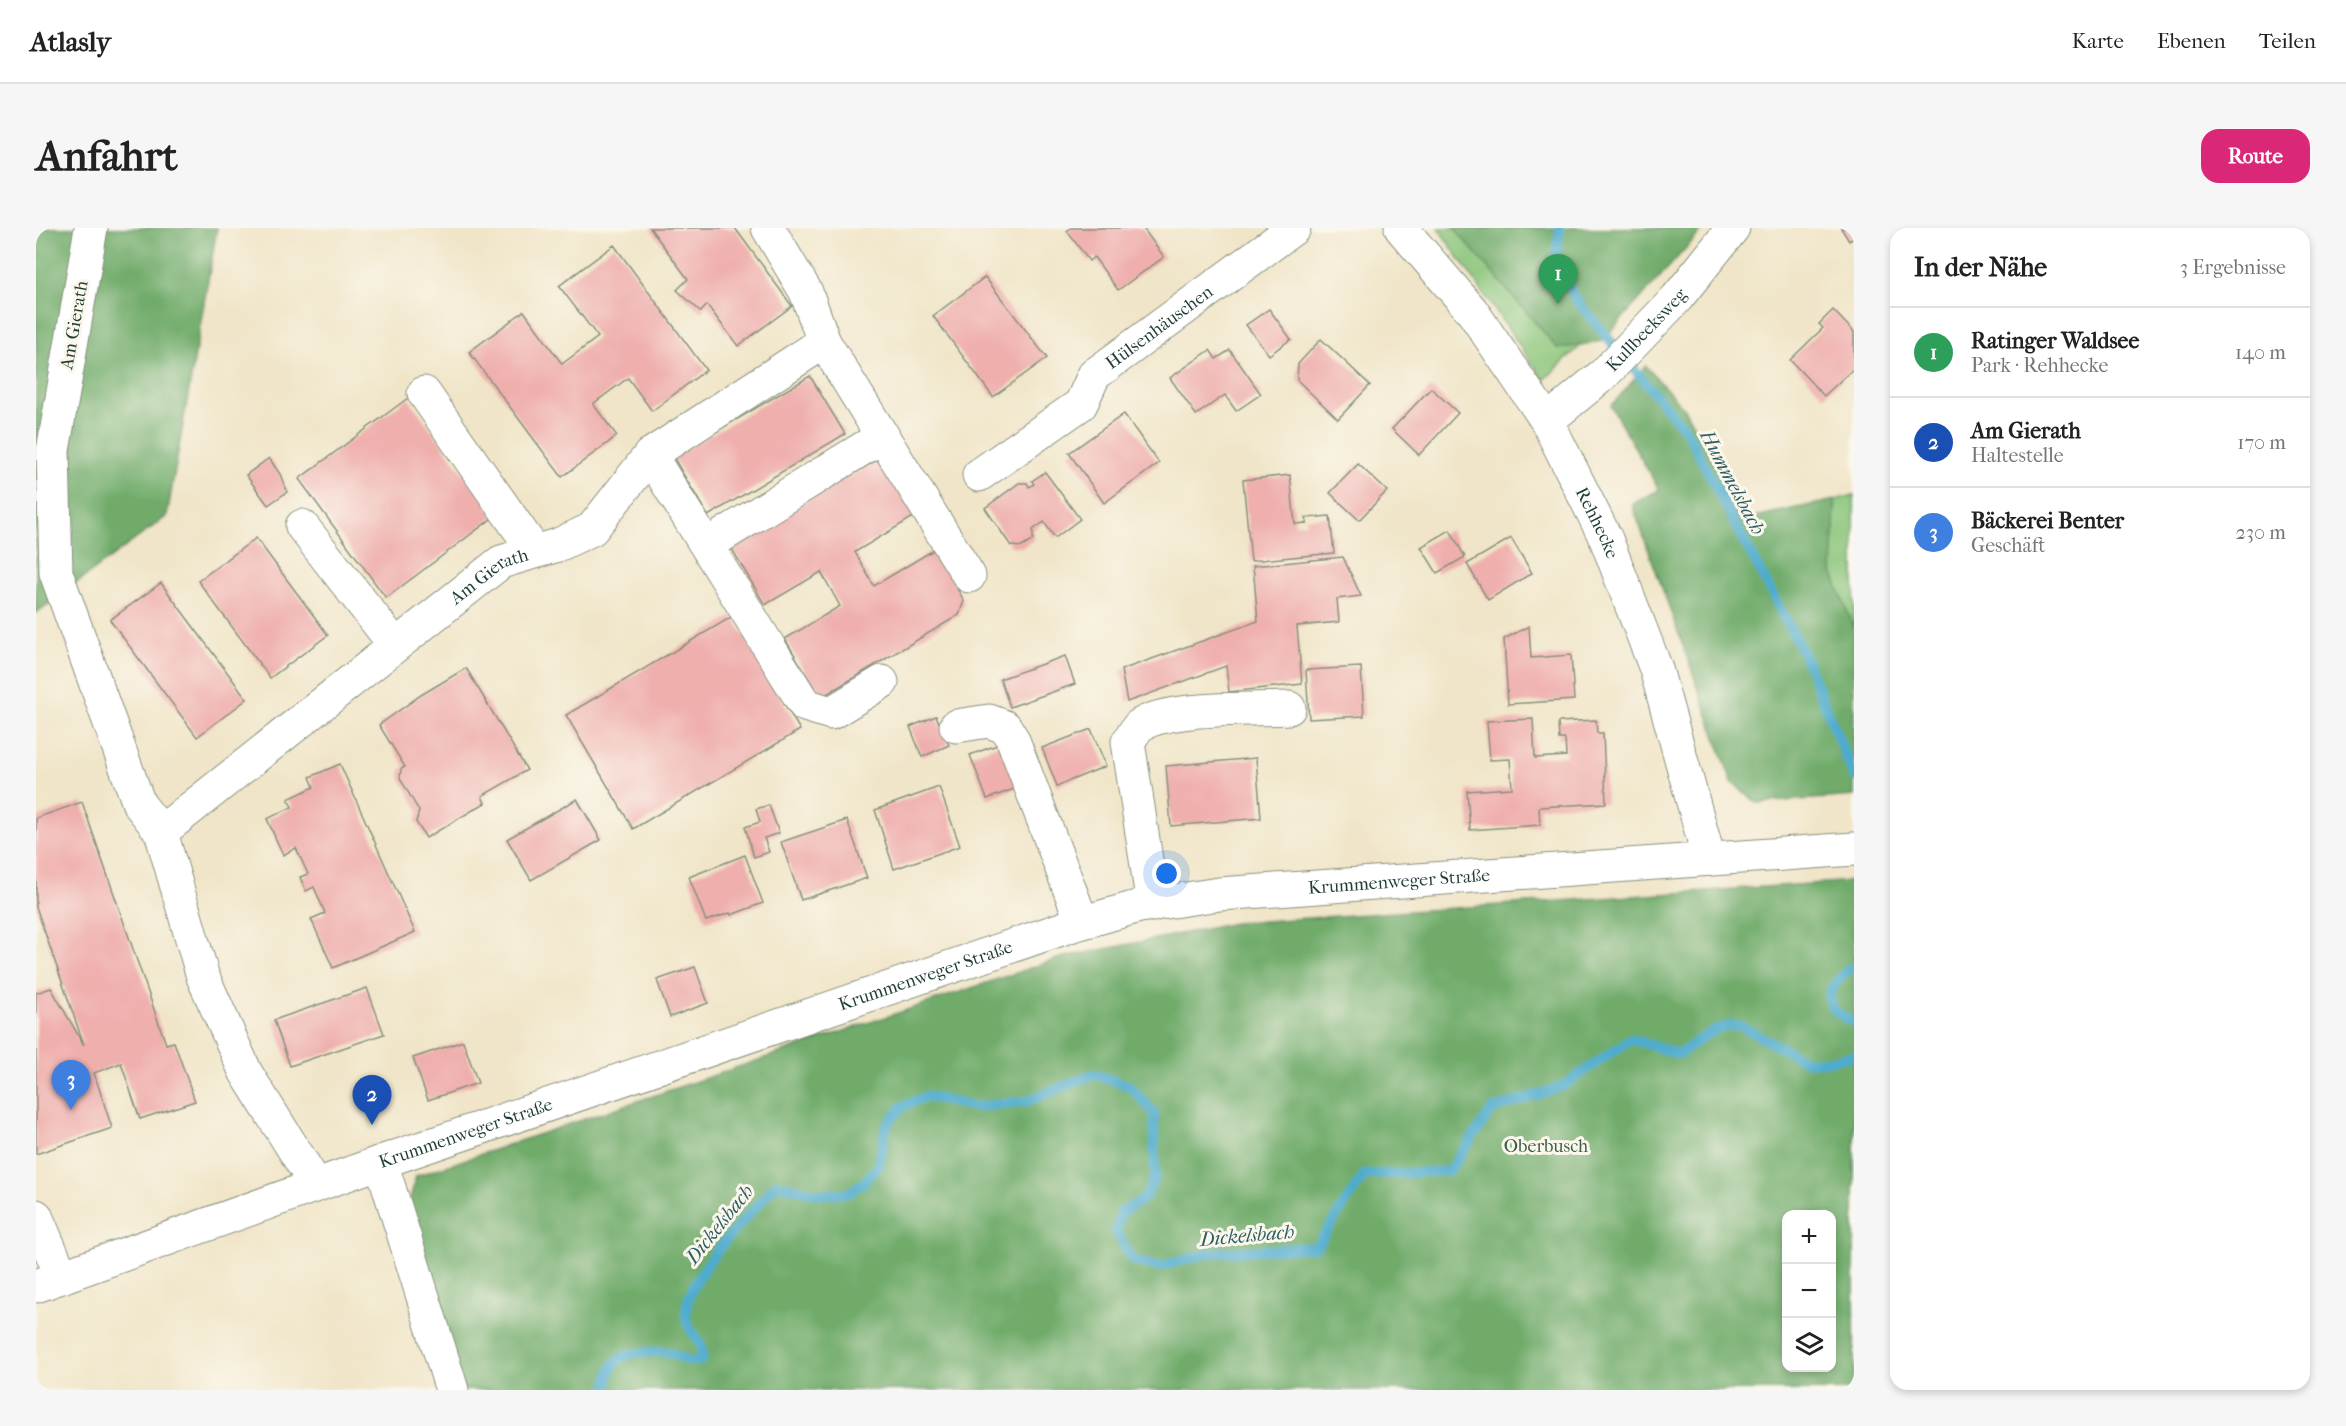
<!DOCTYPE html>
<html lang="de">
<head>
<meta charset="utf-8">
<style>
  :root { --surface:#fff; --page:#f6f6f6; --text:#222; --muted:#767676; --line:#e0e0e0; --accent:#db2777 }
  body { margin:0; font-family:"IM FELL French Canon",serif; background:var(--page); color:var(--text) }
  .controls { position:absolute; right:18px; bottom:18px; display:grid; overflow:hidden; border-radius:12px; box-shadow:0 3px 9px #0003 }
  .controls button { width:54px; height:54px; display:grid; place-items:center; padding:0; border:0; border-bottom:2px solid var(--line); background:var(--surface); color:var(--text); font:30px sans-serif }
  .you { position:absolute; left:1131px; top:646px; width:21px; height:21px; margin:-15px; border:4px solid #fff; border-radius:50%; background:#1a73e8; box-shadow:0 0 0 9px #1a73e833 }
  .badge { display:grid; place-items:center; width:39px; height:39px; border-radius:50%; background:var(--accent); color:#fff; font-size:20px; font-weight:700 }
  .pin { position:absolute; translate:-50% -50px; filter:drop-shadow(0 2px 3px #0008) }
  .pin::after { content:''; position:absolute; top:32px; width:21px; height:18px; background:inherit; clip-path:polygon(0 0,100% 0,50% 100%) }
  .list { margin:0; padding:0; list-style:none }
  h2 { display:flex; justify-content:space-between; align-items:center; height:78px; margin:0; padding:0 24px; font-size:26px }
  h2 small { font-size:20px; font-weight:400; color:var(--muted) }
  .list li { display:grid; grid-template-columns:39px 1fr auto; gap:18px; align-items:center; box-sizing:border-box; height:90px; padding:0 24px; border-top:2px solid var(--line) }
  .list b { display:block; font-size:22px; white-space:nowrap }
  .list p { margin:0; font-size:20px; white-space:nowrap; color:var(--muted) }
  .list em { font-size:20px; font-style:normal; color:var(--muted) }
  .icon { flex:none; width:33px; height:33px; fill:none; stroke:currentColor; stroke-width:2; stroke-linecap:round; stroke-linejoin:round }
  .map { position:relative; flex:none; width:1818px; height:1162px; overflow:hidden; border-radius:18px }
  header { display:flex; align-items:center; gap:36px; box-sizing:border-box; height:84px; padding:0 30px; background:var(--surface); border-bottom:2px solid var(--line) }
  header strong { font-size:28px }
  nav { display:flex; gap:33px; margin-inline-start:auto; font-size:21px }
  .intro { display:flex; align-items:center; justify-content:space-between; box-sizing:border-box; height:144px; padding:0 36px }
  h1 { margin:0; font-size:42px }
  .button { padding:15px 27px; border-radius:18px; background:var(--accent); color:#fff; font-size:21px; font-weight:700 }
  main { display:flex; gap:36px; padding:0 36px }
  aside { flex:1; background:var(--surface); border-radius:18px; box-shadow:0 3px 9px #0003 }
  .map>svg:first-child { display:block }
  .green { fill:#8bc67b; stroke:#558258; stroke-width:1.5 }
  .forest { fill:#70ab6b; stroke:#487450; stroke-width:1.5; fill-rule:evenodd }
  .lines { fill:none; stroke-linecap:round; stroke-linejoin:round }
  .stream { stroke:#4eaccd; stroke-width:10 }
  .building { fill:#efafad }
  .minor-casing { stroke:#88917e; stroke-width:35 }
  .major-casing { stroke:#88917e; stroke-width:35 }
  .minor { stroke:#fff; stroke-width:33 }
  .major { stroke:#fff; stroke-width:33 }
  .labels { text-anchor:middle; stroke-width:6; stroke-linejoin:round; paint-order:stroke }
  .street-label { font-size:18px; fill:#1f3d34; stroke:#fbf7ec }
  .park-label { font-size:18px; fill:#3a5f46; stroke:#fbf7ec }
  .water-label { font-size:20px; font-style:italic; fill:#2d5e62; stroke:#fbf7ec }
</style>
</head>
<body>
<header>
<strong>Atlasly</strong>
<nav><a>Karte</a><a>Ebenen</a><a>Teilen</a></nav>
</header>
<div class="intro"><h1>Anfahrt</h1><a class="button">Route</a></div>
<main>
<div class="map">
<svg width="1818" height="1162" viewBox="0 0 1818 1162">
  <rect width="100%" height="100%" fill="#fbf7ec"/>
  <filter id="ink" filterUnits="userSpaceOnUse"><feTurbulence type="fractalNoise" baseFrequency=".0167" numOctaves="2"/><feDisplacementMap in="SourceGraphic" scale="12" xChannelSelector="R" yChannelSelector="G"/><feConvolveMatrix kernelMatrix="1 2 1 2 8 2 1 2 1" color-interpolation-filters="sRGB"/></filter>
  <filter id="wash" filterUnits="userSpaceOnUse"><feTurbulence type="fractalNoise" baseFrequency=".008" numOctaves="4" result="noise"/><feDisplacementMap in="SourceGraphic" scale="24" xChannelSelector="R" yChannelSelector="G"/><feGaussianBlur stdDeviation="1.35" result="paint"/><feColorMatrix in="noise" values="0 0 0 0 0 0 0 0 0 0 0 0 0 0 0 0 0 1.4 0 .05"/><feComposite in="paint" operator="in"/></filter>
  <g filter="url(#wash)">
    <rect width="100%" height="100%" fill="#f0e5c8"/>
    <!-- green -->
    <g class="green">
      <polygon points="1402,0 1669,0 1508,152"/>
      <polygon points="1818,267 1818,401 1796,344 1799,272"/>
    </g>
    <!-- forest -->
    <g class="forest">
      <polygon points="3,0 181,0 131,288 0,385 0,15"/>
      <polygon points="1418,0 1668,0 1566,113 1522,121"/>
      <polygon points="1610,138 1649,182 1708,291 1799,272 1796,344 1818,401 1818,568 1721,575 1696,554 1596,276 1623,262 1575,178"/>
      <path d="M1818,653V1162H428L370,987L380,948L1024,730L1199,695ZM1750,986H1796V1140H1750Z"/>
    </g>
    <g class="lines">
      <!-- stream -->
      <g class="stream">
        <polyline points="1524,0 1519,34 1541,73 1651,204 1768,427 1818,548"/>
        <path d="M1818,738C1791,758 1780,778 1818,794"/>
        <path d="M571,1162C573,1132 584,1125 613,1124C618,1124 626,1123 631,1124C646,1127 650,1137 666,1132C666,1128 666,1122 665,1118C661,1106 649,1101 650,1085C651,1045 715,986 740,956L785,966L813,965L828,954L843,937L850,898L866,879L890,868L939,879L991,873L1058,846L1094,858L1118,885L1119,948L1109,970L1085,984L1080,1003L1096,1032L1122,1039L1175,1025L1280,1019L1328,947L1413,943L1456,882L1527,858L1595,811L1643,826C1664,812 1680,795 1705,798L1772,834L1797,832L1818,827"/>
      </g>
    </g>
    <g id="blocks">
      <!-- building -->
      <g class="building">
        <polygon points="614,0 699,0 756,78 702,118 671,77 665,84 641,62 652,51"/>
        <polygon points="1035,0 1107,0 1128,29 1082,62 1058,29 1053,33 1031,3"/>
        <polygon points="1805,0 1818,0 1818,10 1813,13"/>
        <polygon points="578,17 670,142 616,183 592,150 557,176 581,208 526,249 433,124 488,83 526,136 562,109 523,58"/>
        <polygon points="949,49 1011,130 957,169 897,88"/>
        <polygon points="1233,81 1255,111 1233,127 1210,97"/>
        <polygon points="1797,82 1818,104 1818,140 1788,168 1754,132 1787,100 1783,96"/>
        <polygon points="1285,111 1334,157 1302,191 1261,152 1262,136"/>
        <polygon points="1174,122 1180,131 1194,122 1225,166 1200,183 1189,167 1160,187 1134,150"/>
        <polygon points="774,148 809,206 672,288 637,229"/>
        <polygon points="1395,160 1422,185 1383,227 1356,201"/>
        <polygon points="372,170 459,288 350,370 263,251"/>
        <polygon points="1088,186 1123,235 1068,275 1033,225"/>
        <polygon points="233,230 244,246 251,264 232,277 210,247"/>
        <polygon points="844,230 879,288 819,324 838,358 899,321 928,373 923,387 784,470 749,411 804,378 785,344 729,377 694,318"/>
        <polygon points="1322,236 1351,263 1323,292 1294,265"/>
        <polygon points="1009,244 1044,291 1019,310 1008,294 997,302 997,312 986,319 975,318 949,280 983,255 991,255 993,259 998,256 996,253"/>
        <polygon points="1254,247 1259,296 1271,295 1270,290 1294,288 1298,325 1215,333 1207,252"/>
        <polygon points="1414,302 1429,329 1401,345 1385,319"/>
        <polygon points="220,310 292,407 234,450 162,353"/>
        <polygon points="1475,310 1496,345 1452,372 1431,336"/>
        <polygon points="1307,329 1325,368 1301,371 1303,394 1261,398 1266,456 1193,464 1190,438 1091,474 1085,442 1222,393 1217,338"/>
        <polygon points="125,355 211,471 161,509 74,392"/>
        <polygon points="697,388 764,502 597,601 530,487"/>
        <polygon points="1493,398 1495,430 1535,427 1538,472 1472,476 1468,411"/>
        <polygon points="1029,428 1039,456 974,479 964,451"/>
        <polygon points="1325,439 1328,488 1273,491 1270,442"/>
        <polygon points="430,440 491,542 446,568 449,575 390,610 380,594 383,583 364,550 365,541 369,539 343,497 385,467"/>
        <polygon points="900,488 913,517 886,529 874,499"/>
        <polygon points="1497,491 1499,530 1530,528 1529,511 1523,511 1522,494 1560,492 1561,505 1567,505 1570,575 1503,579 1504,597 1434,602 1431,563 1476,560 1474,531 1454,532 1451,493"/>
        <polygon points="1055,501 1070,538 1021,558 1006,520"/>
        <polygon points="969,514 986,558 951,571 934,527"/>
        <polygon points="1220,530 1225,590 1135,598 1130,538"/>
        <polygon points="304,536 379,704 297,740 275,691 289,685 278,659 270,663 264,649 272,646 260,620 247,627 231,591 256,579 252,571 278,559 274,549"/>
        <polygon points="903,559 924,618 858,641 839,582"/>
        <polygon points="541,571 565,612 495,652 471,611"/>
        <polygon points="46,574 130,816 138,814 159,873 104,891 85,835 58,845 76,900 0,926 0,765 15,760 48,817 0,679 0,590"/>
        <polygon points="733,577 743,605 728,610 733,624 718,629 709,599 724,594 720,581"/>
        <polygon points="811,592 831,650 765,672 745,614"/>
        <polygon points="709,627 727,675 695,687 694,685 670,693 653,649"/>
        <polygon points="659,739 672,775 634,789 621,752"/>
        <polygon points="331,760 348,806 254,838 238,792"/>
        <polygon points="427,813 442,855 392,872 377,830"/>
      </g>
    </g>
  </g>
  <g filter="url(#ink)">
    <use href="#blocks" fill-opacity="0" stroke="#88917e" stroke-width="1.5"/>
    <g class="lines">
      <defs>
        <g id="minor">
          <polyline points="55,0 17,223 20,345 103,576 125,604 167,749 210,845 280,957"/>
          <polyline points="732,0 770,64 788,114 933,348"/>
          <path id="s1" d="M1365,0L1436,83L1511,193L1570,311L1620,441L1673,631"/>
          <polyline points="388,165 499,324"/>
          <path id="s2" d="M1511,193L1568,146L1641,70L1697,0"/>
          <polyline points="614,227 769,477 795,485 846,454"/>
          <path id="s3" d="M943,247L1045,176L1058,147L1258,0"/>
          <polyline points="266,298 359,417"/>
          <polyline points="671,317 847,208"/>
          <polyline points="920,498 953,493 969,499 977,512 1046,694"/>
          <path id="s4" d="M125,604L465,334L522,317L556,301L614,227L788,114"/>
          <path d="M1117,677L1092,514C1096,509 1099,502 1103,498C1131,478 1217,482 1253,480"/>
          <polyline points="345,934 416,1162"/>
          <polyline points="0,988 26,1049"/>
        </g>
        <g id="major">
          <path id="s5" d="M0,1058L345,934L1037,697L1104,678L1183,666L1818,621"/>
        </g>
      </defs>
      <!-- minor casing -->
      <use href="#minor" class="minor-casing"/>
      <!-- major casing -->
      <use href="#major" class="major-casing"/>
      <!-- minor -->
      <use href="#minor" class="minor"/>
      <!-- major -->
      <use href="#major" class="major"/>
    </g>
  </g>
  <g class="labels">
    <!-- street labels -->
    <g class="street-label">
      <text transform="translate(38 97) rotate(-80)" y="6">Am Gierath</text>
      <text dy="6" stroke="none"><textPath href="#s3" startOffset="237">Hülsenhäuschen</textPath></text>
      <text dy="6" stroke="none"><textPath href="#s2" startOffset="135">Kullbeeksweg</textPath></text>
      <text dy="6" stroke="none"><textPath href="#s1" startOffset="356">Rehhecke</textPath></text>
      <text dy="6" stroke="none"><textPath href="#s4" startOffset="417">Am Gierath</textPath></text>
      <text dy="6" stroke="none"><textPath href="#s5" startOffset="1428">Krummenweger Straße</textPath></text>
      <text dy="6" stroke="none"><textPath href="#s5" startOffset="942">Krummenweger Straße</textPath></text>
      <text dy="6" stroke="none"><textPath href="#s5" startOffset="456">Krummenweger Straße</textPath></text>
    </g>
    <!-- park labels -->
    <g class="park-label">
      <text x="1510" y="924">Oberbusch</text>
    </g>
    <!-- water labels -->
    <g class="water-label">
      <text transform="translate(1697 254) rotate(62)" y="7">Hummelsbach</text>
      <text transform="translate(683 996) rotate(-51)" y="7">Dickelsbach</text>
      <text transform="translate(1211 1007) rotate(-5)" y="7">Dickelsbach</text>
    </g>
  </g>
</svg>
<div class="controls">
<button>+</button>
<button>−</button>
<button><svg class="icon" aria-label="layers" viewBox="0 0 24 24"><path d="M12 4l9 5-9 5-9-5zM3 14l9 5 9-5"/></svg></button>
</div>
<div class="you"></div>
<div class="pin badge" style="left:1522px;top:76px;background:#2e9e5b">1</div>
<div class="pin badge" style="left:336px;top:897px;background:#1a4fb4">2</div>
<div class="pin badge" style="left:35px;top:882px;background:#3f7fe0">3</div>
</div>
<aside>
<h2>In der Nähe<small>3 Ergebnisse</small></h2>
<ul class="list">
<li><span class="badge" style="background:#2e9e5b">1</span><div><b>Ratinger Waldsee</b><p>Park · Rehhecke</p></div><em>140 m</em></li>
<li><span class="badge" style="background:#1a4fb4">2</span><div><b>Am Gierath</b><p>Haltestelle</p></div><em>170 m</em></li>
<li><span class="badge" style="background:#3f7fe0">3</span><div><b>Bäckerei Benter</b><p>Geschäft</p></div><em>230 m</em></li>
</ul>
</aside>
</main>
</body>
</html>
